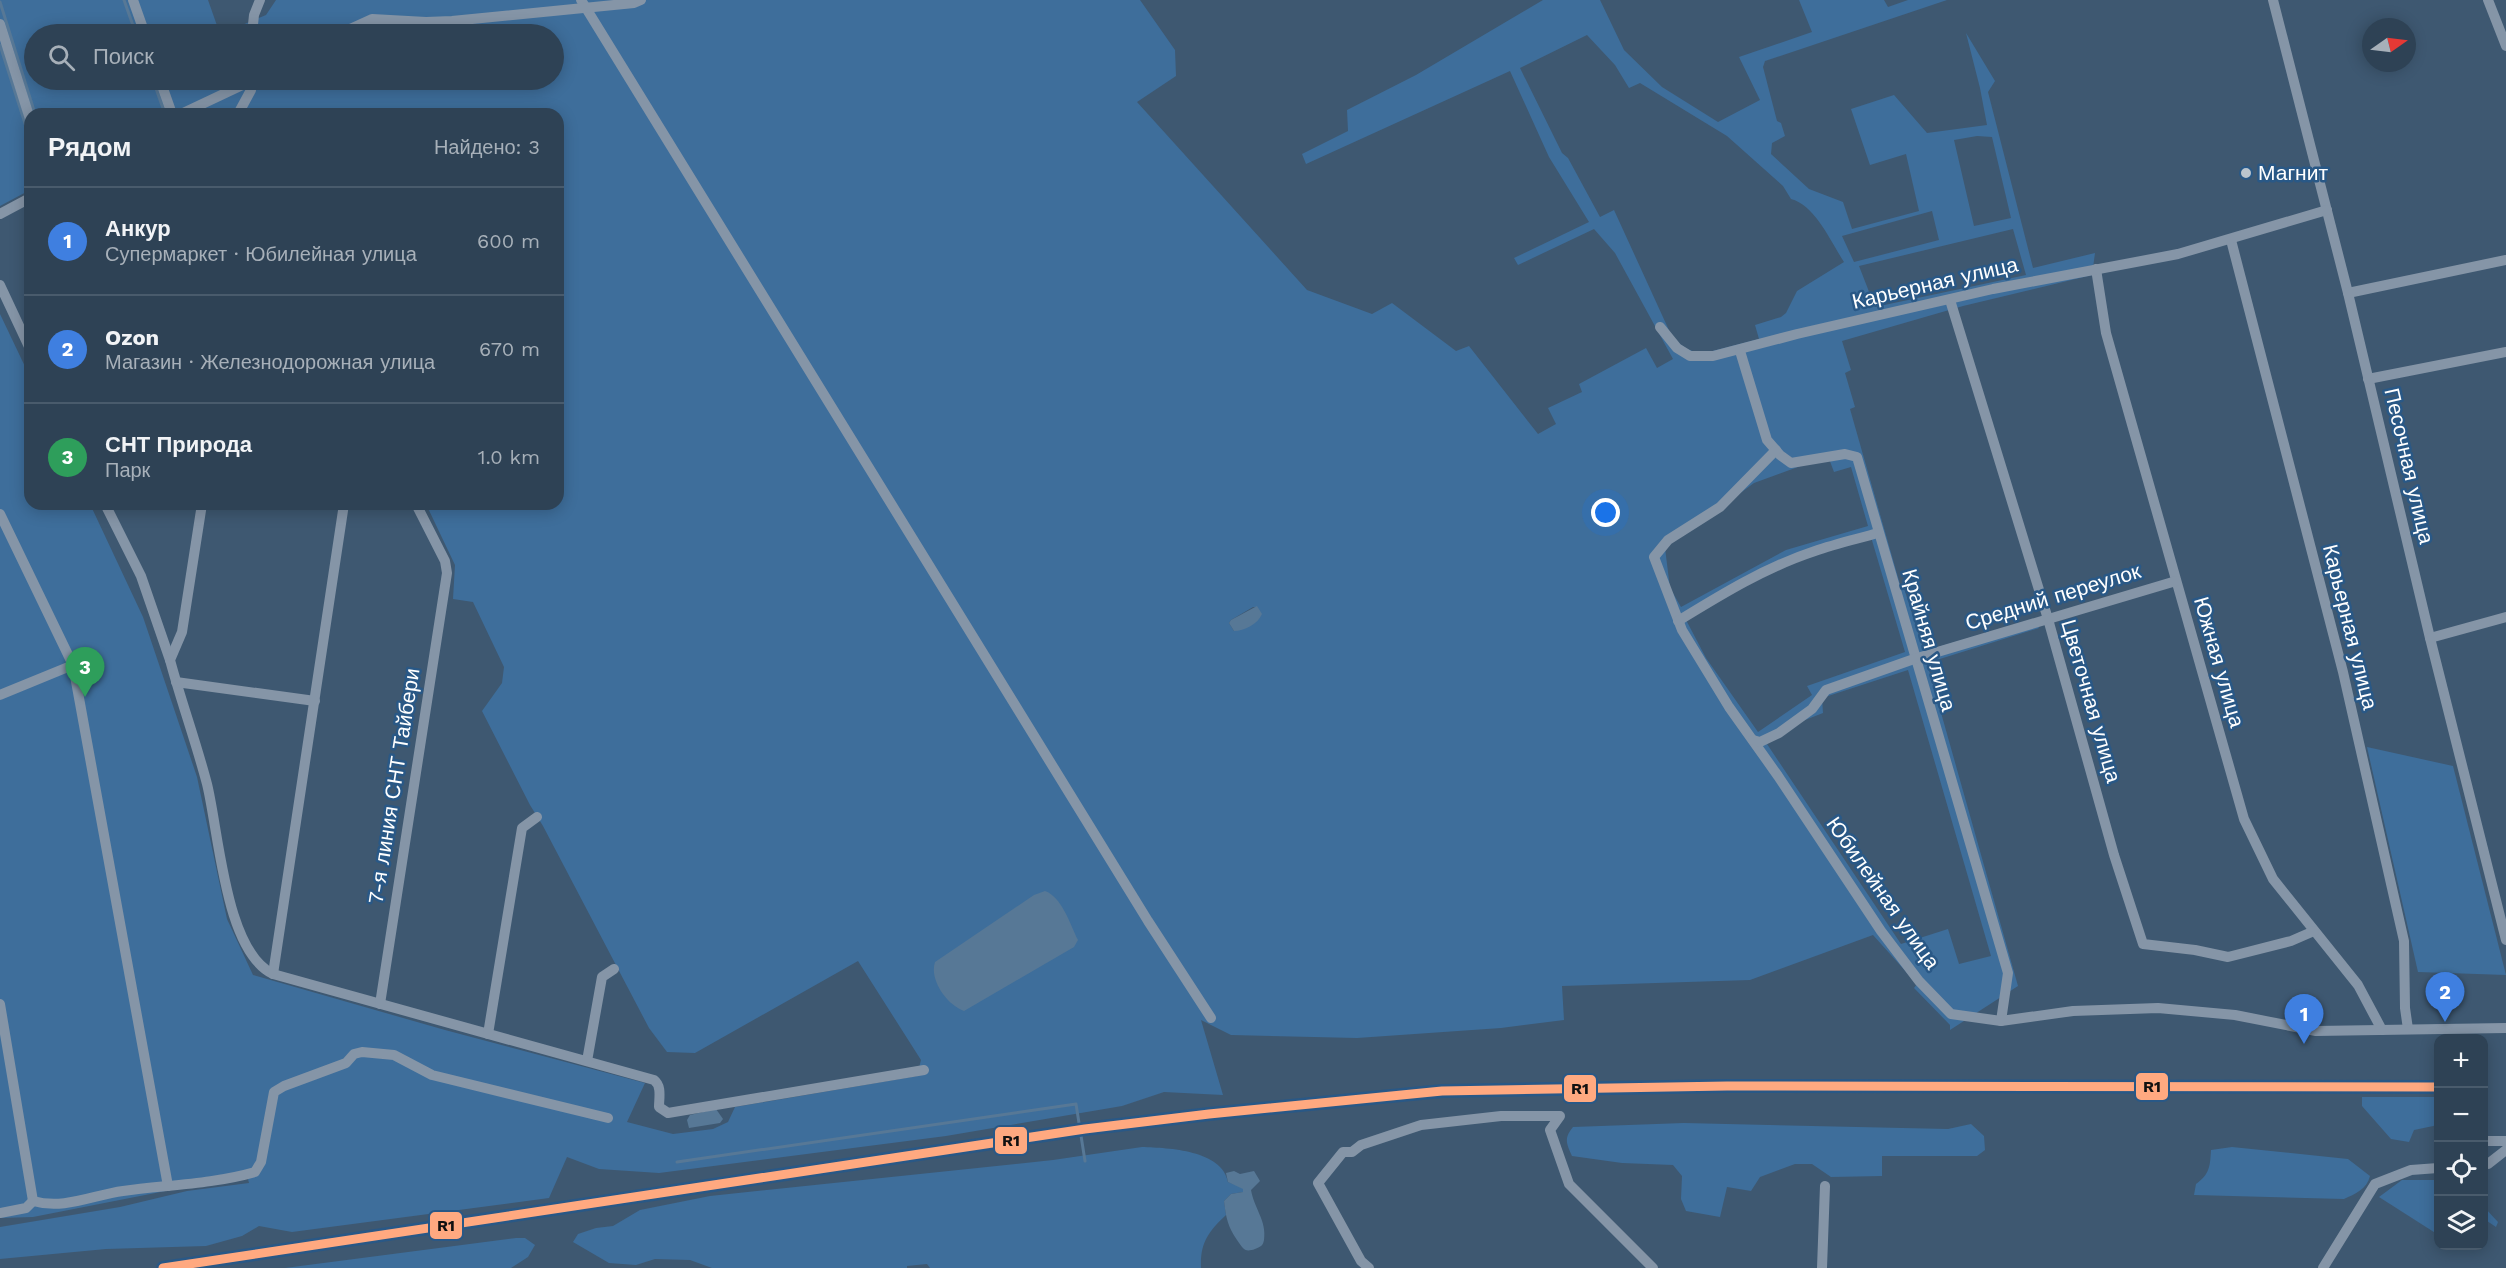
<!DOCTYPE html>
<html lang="ru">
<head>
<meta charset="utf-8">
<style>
  :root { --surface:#2e4255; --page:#36495b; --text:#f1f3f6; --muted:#a7b0b9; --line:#495b6c; --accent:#8bbbb9 }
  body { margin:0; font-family:"Work Sans",sans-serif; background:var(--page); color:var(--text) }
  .controls { position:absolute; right:18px; bottom:18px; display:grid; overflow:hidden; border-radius:12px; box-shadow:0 3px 15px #0003 }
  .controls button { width:54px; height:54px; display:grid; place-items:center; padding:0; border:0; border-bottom:2px solid var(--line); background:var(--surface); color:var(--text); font:30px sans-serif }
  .compass { position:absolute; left:2362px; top:18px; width:54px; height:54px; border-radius:50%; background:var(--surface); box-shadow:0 3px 15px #0003; rotate:76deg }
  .you { position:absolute; left:1606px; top:513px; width:21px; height:21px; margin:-15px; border:4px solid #fff; border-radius:50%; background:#1a73e8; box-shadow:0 0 0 9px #1a73e833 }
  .badge { display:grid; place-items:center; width:39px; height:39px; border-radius:50%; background:var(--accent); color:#fff; font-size:20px; font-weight:700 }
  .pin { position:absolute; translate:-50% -50px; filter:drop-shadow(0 2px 3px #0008) }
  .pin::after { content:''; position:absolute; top:32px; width:21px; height:18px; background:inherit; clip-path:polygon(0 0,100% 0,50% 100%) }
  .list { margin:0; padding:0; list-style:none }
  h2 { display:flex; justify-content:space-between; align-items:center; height:78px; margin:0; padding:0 24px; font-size:26px }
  h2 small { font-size:20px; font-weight:400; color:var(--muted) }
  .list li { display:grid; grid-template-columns:39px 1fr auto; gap:18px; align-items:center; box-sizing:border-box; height:108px; padding:0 24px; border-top:2px solid var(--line) }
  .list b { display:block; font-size:22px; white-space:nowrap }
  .list p { margin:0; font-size:20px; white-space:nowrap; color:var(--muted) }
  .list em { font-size:20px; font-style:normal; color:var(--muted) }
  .icon { flex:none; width:33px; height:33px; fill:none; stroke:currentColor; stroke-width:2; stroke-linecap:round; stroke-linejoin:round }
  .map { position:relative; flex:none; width:2506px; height:1268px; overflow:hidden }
  .search { position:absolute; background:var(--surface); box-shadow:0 3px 15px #0003; left:24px; top:24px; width:540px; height:66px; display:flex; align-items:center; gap:15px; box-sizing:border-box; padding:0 21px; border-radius:33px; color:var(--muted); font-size:22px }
  .panel { position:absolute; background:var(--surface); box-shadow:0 3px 15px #0003; left:24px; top:108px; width:540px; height:402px; border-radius:18px }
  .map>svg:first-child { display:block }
  .green { fill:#3e6e9b; fill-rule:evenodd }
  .water { fill:#577896 }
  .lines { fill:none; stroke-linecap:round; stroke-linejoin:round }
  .stream { stroke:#577896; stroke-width:3 }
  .minor { stroke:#8595a7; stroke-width:10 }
  .rail-1-casing { stroke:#295886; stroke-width:14 }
  .rail-1 { stroke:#ffa980; stroke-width:9 }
  .poi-dot { fill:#bbc5cd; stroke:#295886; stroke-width:2 }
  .labels { text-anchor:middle; stroke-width:5; stroke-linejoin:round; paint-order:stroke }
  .poi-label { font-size:21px; fill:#fff; stroke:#295886; text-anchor:start }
  .street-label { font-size:21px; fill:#fff; stroke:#295886 }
  .line-badge { stroke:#295886; stroke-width:2 }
  .pale-badge-label { font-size:16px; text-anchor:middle; font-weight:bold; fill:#111 }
</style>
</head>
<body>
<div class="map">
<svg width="2506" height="1268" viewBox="0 0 2506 1268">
  <rect width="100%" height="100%" fill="#3e5871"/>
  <!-- green -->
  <g class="green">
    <path d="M0,0H208L220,34L266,15L276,0H1140L1175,50L1176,76L1137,102L1307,290L1372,314L1392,303L1456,351L1469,346L1538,434L1556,424L1548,408L1582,392L1579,384L1646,348L1657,368L1673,359L1615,253L1594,229L1518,265L1514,258L1589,222L1549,157L1510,71L1306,164L1302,154L1348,131L1347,110L1416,75L1543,0H1600L1624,50L1662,87L1718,122L1760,100L1739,57L1812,32L1799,0H1884L1888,7L1908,0H1947L1765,61L1763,67L1777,121L1781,123L1785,136L1772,143L1771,154L1809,189L1843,202L1852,229L1919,211L1906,154L1870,165L1851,109L1894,95L1927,133L1987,125L1980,88L1966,33L1995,81L1988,92L2033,268L2095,253L2092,275L1963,306L1842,341L1851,370L1845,373L1855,407L1850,409L1901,588H1904L1924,651L2035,619L2039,628L1927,663L2018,986L1950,1030V1025L1914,988L1917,984L1873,935L1750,980L1562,986L1564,1020L1501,1028L1357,1038L1231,1035L1201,1020L1223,1095L1164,1092L1122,1106L946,1136L659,1173L599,1169L567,1157L549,1198L292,1232L259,1226L242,1236L206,1246L106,1249L0,1259V1227L120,1207L187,1191L249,1183L247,1175L33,1217L0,1218V314L30,377V504H90L143,617L197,777L227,919L253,975L445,1030L645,1083L627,1122L673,1134L713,1129L728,1122L735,1107L917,1076L921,1060L858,961L695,1053L667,1052L649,1028L543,826L530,805L482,711L502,683L504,667L473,602L453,599L455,565L426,504H558V114H30V190L0,206ZM34,34H554V80H34ZM1587,35L1615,65L1629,88L1640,83L1727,136L1783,186L1791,199C1815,205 1831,242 1844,262L1797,291L1786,313L1781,317L1755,325L1759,339L1701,354L1687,349L1673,339L1614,210L1600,217L1568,158L1562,153L1520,68ZM1977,136L1992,137L2011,218L1974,226L1954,140ZM1932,211L1939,240L1854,262L1842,236ZM2013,229L2026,275L1875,307L1859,266ZM1828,456L1834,472L1851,467L1868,526L1786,550L1681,607L1670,588L1665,548L1754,483ZM1871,537L1905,652L1807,686L1812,695L1758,732L1706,658L1685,618L1791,560ZM1253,607H1257L1234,631L1229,623L1231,620ZM1908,670L1991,956L1959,964L1948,929L1901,944L1767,744L1800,722L1823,713L1822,698Z"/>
    <polygon points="2367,747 2453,766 2506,975 2418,972"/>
    <polygon points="2362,1097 2438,1097 2438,1125 2414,1130 2409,1142 2391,1139 2362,1106"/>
    <path d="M1684,1123L1948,1129L1971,1124L1984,1136L1985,1150L1977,1156H1882V1176L1831,1177L1812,1164H1795L1760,1177L1751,1191L1727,1187L1720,1217L1686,1211L1681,1199L1682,1176L1673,1165L1622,1163L1572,1156C1566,1143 1564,1138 1573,1127Z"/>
    <path d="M1142,1147C1169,1148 1222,1150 1228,1182L1244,1188L1243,1192L1231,1194L1224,1201L1226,1215C1208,1232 1200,1243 1201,1268H930L927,1264L907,1266V1268H712L690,1260L655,1259L636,1265L609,1263L573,1242L578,1234L596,1228L613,1226L640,1210L710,1196L1053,1160Z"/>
    <path d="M2232,1147L2348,1159L2370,1176C2367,1189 2355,1194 2344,1199L2194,1195L2196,1184C2210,1174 2210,1166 2211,1150Z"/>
    <polygon points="2402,1180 2438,1180 2437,1234 2379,1197"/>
    <polygon points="2484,1207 2498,1222 2496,1227 2484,1219"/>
    <polygon points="516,1238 525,1238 535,1245 528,1257 511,1268 285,1268"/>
  </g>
  <!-- water -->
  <g class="water">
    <path d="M1257,606L1262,614C1258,624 1244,631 1234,631L1229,623L1231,620Z"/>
    <path d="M1045,891C1062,897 1070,924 1078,940L1074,947L964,1011C947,1005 929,980 935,962L1034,895Z"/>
    <polygon points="716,1109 723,1119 720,1123 689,1128 687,1120 690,1115"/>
    <path d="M1234,1171L1240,1174L1254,1171L1260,1181L1251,1190C1254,1208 1267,1221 1264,1240C1263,1246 1260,1247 1255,1249C1244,1253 1243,1248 1237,1240C1228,1227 1226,1218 1224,1201L1231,1194L1243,1192V1189L1228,1182L1226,1173Z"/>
  </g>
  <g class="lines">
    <!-- stream -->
    <g class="stream">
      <polyline points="124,0 136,34"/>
      <polyline points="0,2 35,114"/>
      <polyline points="0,45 30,139"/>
      <polyline points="153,80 165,114"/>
      <polyline points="677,1162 1076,1104 1085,1161"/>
    </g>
    <!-- minor -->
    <g class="minor">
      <polyline points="133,0 145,34"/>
      <polyline points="581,0 1148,921 1211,1018"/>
      <polyline points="2273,0 2348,293 2430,638 2506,940"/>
      <polyline points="2488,0 2506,46"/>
      <polyline points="0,24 30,119"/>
      <polyline points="252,34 254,15 260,0"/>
      <polyline points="339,34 372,19 426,22 452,21 634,3 641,0"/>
      <polyline points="160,80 172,114"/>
      <polyline points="181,114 253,80"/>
      <polyline points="238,114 251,90 252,80"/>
      <polyline points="0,214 30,198"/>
      <polyline points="2231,240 2343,672 2404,941 2405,1008 2408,1029"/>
      <polyline points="2096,269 2106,333 2244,819 2273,879 2358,985 2382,1030"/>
      <polyline points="0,285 30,349"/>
      <polyline points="2348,293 2506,260"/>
      <polyline points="1950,300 2048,619 2114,855 2143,944 2195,950 2228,957 2291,941 2314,931"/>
      <polyline points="1660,327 1677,348 1690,356 1713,356 1797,334 1993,289 2178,254 2327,210"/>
      <polyline points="1740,351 1767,440 1780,455 1791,463 1845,454 1857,457 2008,973 2001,1021"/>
      <polyline points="2368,379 2506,352"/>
      <polyline points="1776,450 1720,507 1668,540 1654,557 1682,630 1729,707 1778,776 1881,931 1919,981 1951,1014 2001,1021 2073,1011 2158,1008 2235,1015 2316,1031 2506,1028"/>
      <polyline points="105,504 141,576 170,660"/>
      <path d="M202,504L182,632L170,660C181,701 196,742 207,784C219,832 225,951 273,974L654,1080C662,1086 659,1098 659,1107L668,1113L924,1070"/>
      <polyline points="0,514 73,665 168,1186"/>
      <path d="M1678,621C1722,594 1766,567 1815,551C1835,544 1857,539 1878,533"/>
      <polyline points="2430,638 2506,617"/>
      <polyline points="176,682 315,701"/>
      <polyline points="0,695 73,665"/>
      <polyline points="1753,740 1760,742 1779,733 1812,709 1826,690 1914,659 2176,581"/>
      <polyline points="273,974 344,504"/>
      <polyline points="0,1004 33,1201"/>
      <polyline points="380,1004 447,573 445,561 416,504"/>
      <polyline points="488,1034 522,828 537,817"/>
      <polyline points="587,1061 602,977 614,969"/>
      <polyline points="2484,1141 2506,1141"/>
      <polyline points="2484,1164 2488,1164 2506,1150"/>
      <path d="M33,1201C64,1210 93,1195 123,1191C167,1185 213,1184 255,1172L261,1162L274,1092L284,1086L346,1063L354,1054L362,1052L394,1055L432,1075L608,1118"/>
      <polyline points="0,1213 26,1208 33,1201"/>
      <polyline points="1369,1268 1361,1261 1318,1183 1343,1152 1352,1152 1361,1145 1421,1125 1501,1116 1560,1116 1550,1130 1569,1184 1653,1268"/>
      <polyline points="1822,1268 1825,1186"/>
      <polyline points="2323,1268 2375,1184 2411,1170 2438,1168"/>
    </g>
    <defs>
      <polyline id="rail-1" points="163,1268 1085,1129 1209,1114 1442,1091 1727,1086 2438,1087"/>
    </defs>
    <!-- rail-1 casing -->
    <use href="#rail-1" class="rail-1-casing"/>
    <!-- rail-1 -->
    <use href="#rail-1" class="rail-1"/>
  </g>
  <!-- markers -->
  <circle class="poi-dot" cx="2246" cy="173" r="6"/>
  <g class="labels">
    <!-- poi labels -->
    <g class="poi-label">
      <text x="2258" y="180">Магнит</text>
    </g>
    <!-- street labels -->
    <g class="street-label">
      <text transform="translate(1935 283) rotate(-13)" y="7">Карьерная улица</text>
      <text transform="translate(2409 466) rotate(77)" y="7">Песочная улица</text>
      <text transform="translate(2053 597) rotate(-17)" y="7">Средний переулок</text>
      <text transform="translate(2350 627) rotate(76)" y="7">Карьерная улица</text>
      <text transform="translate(1929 640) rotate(74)" y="7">Крайняя улица</text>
      <text transform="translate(2219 662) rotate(74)" y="7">Южная улица</text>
      <text transform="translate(2091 701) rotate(74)" y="7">Цветочная улица</text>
      <text transform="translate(394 786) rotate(-81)" y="7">7-я линия СНТ Тайбери</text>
      <text transform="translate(1883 893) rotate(55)" y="7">Юбилейная улица</text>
    </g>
  </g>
  <g class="line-badge">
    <rect x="2135" y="1072" width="34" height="29" rx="6" fill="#ffa980"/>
    <rect x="1563" y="1074" width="34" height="29" rx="6" fill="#ffa980"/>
    <rect x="994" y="1126" width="34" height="29" rx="6" fill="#ffa980"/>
    <rect x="429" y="1211" width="34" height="29" rx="6" fill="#ffa980"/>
  </g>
  <g class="pale-badge-label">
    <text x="2152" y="1092">R1</text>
    <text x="1580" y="1094">R1</text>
    <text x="1011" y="1146">R1</text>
    <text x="446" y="1231">R1</text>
  </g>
</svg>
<div class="controls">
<button>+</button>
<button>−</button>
<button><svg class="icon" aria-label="locate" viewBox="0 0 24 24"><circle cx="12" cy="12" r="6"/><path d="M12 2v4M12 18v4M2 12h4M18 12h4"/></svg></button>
<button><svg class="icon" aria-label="layers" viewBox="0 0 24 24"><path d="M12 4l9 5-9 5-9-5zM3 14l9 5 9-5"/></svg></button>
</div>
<svg class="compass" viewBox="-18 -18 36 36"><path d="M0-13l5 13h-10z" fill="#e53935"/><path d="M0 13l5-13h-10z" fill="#a7b0b9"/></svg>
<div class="you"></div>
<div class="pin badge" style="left:2304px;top:1044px;background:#3f7fe0">1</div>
<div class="pin badge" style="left:2445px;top:1022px;background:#3f7fe0">2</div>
<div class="pin badge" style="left:85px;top:697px;background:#2e9e5b">3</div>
<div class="search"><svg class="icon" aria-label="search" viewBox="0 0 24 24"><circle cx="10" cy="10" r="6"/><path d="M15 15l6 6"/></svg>Поиск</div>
<section class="panel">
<h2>Рядом<small>Найдено: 3</small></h2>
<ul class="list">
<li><span class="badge" style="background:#3f7fe0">1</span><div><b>Анкур</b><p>Супермаркет · Юбилейная улица</p></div><em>600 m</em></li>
<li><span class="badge" style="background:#3f7fe0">2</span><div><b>Ozon</b><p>Магазин · Железнодорожная улица</p></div><em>670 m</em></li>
<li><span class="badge" style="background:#2e9e5b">3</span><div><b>СНТ Природа</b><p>Парк</p></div><em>1.0 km</em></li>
</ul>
</section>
</div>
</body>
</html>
